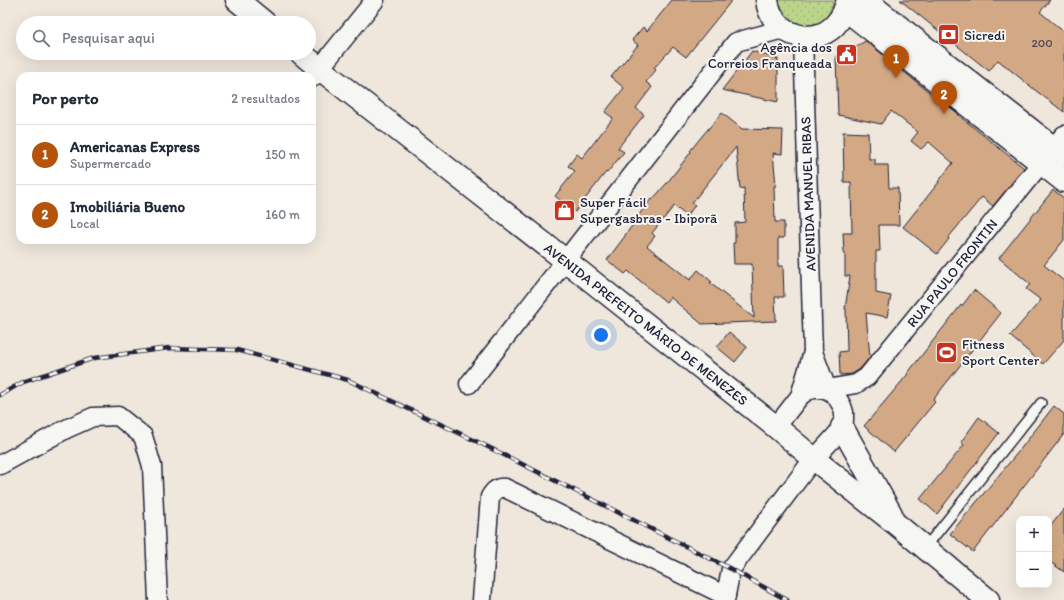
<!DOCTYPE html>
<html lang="pt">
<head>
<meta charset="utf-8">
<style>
  :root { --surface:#fff; --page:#f2f2f3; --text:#1f2937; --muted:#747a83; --line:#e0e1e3; --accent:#b45309 }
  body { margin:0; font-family:Itim,sans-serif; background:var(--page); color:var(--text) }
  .controls { position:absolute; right:12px; bottom:12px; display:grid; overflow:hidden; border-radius:8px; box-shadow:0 4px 16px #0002 }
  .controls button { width:36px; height:36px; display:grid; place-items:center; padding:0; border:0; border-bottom:1px solid var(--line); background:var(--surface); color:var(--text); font:20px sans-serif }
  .you { position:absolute; left:601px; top:335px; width:14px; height:14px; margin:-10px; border:3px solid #fff; border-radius:50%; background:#1a73e8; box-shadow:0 0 0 6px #1a73e833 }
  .badge { display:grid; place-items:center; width:26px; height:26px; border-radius:50%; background:var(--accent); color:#fff; font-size:13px; font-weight:700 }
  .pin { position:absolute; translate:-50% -33px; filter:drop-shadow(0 1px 2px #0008) }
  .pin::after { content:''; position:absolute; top:21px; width:14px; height:12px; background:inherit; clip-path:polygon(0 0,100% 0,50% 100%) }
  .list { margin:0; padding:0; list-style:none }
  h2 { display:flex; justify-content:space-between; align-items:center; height:52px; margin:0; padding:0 16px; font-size:17px }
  h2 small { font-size:13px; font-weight:400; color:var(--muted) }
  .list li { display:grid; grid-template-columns:26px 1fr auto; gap:12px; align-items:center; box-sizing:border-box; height:60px; padding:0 16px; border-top:1px solid var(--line) }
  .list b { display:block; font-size:15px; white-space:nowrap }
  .list p { margin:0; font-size:13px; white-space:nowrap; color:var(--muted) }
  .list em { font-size:13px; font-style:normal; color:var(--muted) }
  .icon { flex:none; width:22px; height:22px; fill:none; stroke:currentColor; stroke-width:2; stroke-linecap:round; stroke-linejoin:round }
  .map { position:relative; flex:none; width:1064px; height:600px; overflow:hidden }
  .search { position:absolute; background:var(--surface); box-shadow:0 4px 16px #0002; left:16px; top:16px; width:300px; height:44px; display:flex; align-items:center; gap:10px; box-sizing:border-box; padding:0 14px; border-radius:22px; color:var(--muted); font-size:15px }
  .panel { position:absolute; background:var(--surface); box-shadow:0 4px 16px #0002; left:16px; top:72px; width:300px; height:172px; border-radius:12px }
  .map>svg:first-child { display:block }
  .park { fill:url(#park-dots); stroke:#6f7c63 }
  .building { fill:#d3a985; stroke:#22223b; fill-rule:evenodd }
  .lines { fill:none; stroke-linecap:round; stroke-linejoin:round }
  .service-casing { stroke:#22223b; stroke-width:12 }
  .minor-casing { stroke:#22223b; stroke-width:21 }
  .secondary-casing { stroke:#22223b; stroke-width:25 }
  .primary-casing { stroke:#22223b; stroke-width:25 }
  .service { stroke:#f6f6f2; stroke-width:9 }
  .minor { stroke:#f6f6f2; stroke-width:18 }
  .secondary { stroke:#f6f6f2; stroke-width:22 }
  .primary { stroke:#f6f6f2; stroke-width:22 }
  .rail-casing { stroke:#22223b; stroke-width:4.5 }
  .rail { stroke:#f6f6f2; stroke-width:3; stroke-dasharray:9; stroke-linecap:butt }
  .labels { text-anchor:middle; stroke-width:4; stroke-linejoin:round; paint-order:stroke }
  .number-label { font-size:12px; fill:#4e444e }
  .poi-label { font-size:14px; fill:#22223b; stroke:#f6f6f2; text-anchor:start }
  .street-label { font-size:14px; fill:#22223b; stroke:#f6f6f2 }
</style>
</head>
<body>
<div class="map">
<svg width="1064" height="600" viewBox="0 0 1064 600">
  <defs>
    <pattern id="park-dots" width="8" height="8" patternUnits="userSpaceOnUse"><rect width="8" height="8" fill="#bcd58b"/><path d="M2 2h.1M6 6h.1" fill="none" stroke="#a1b779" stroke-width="1.8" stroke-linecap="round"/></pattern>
  </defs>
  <rect width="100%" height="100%" fill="#efe7dc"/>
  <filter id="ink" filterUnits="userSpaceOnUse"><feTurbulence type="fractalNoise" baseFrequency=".025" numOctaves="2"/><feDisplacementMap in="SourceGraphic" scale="8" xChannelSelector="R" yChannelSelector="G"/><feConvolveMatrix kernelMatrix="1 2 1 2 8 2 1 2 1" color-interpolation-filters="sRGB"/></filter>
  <g filter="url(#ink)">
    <!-- park -->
    <path class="park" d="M775,0H833C832,13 823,26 809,28C803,28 795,25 789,24Z"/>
    <!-- building -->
    <g class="building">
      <polygon points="672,0 732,0 686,57 673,47 654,68 656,70 646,82 652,87 636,108 644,115 618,148 624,152 607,173 606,172 575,212 555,196 575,171 568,166 577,154 582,158 613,118 605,112 624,88 611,77 638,45 632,40 643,27 647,31"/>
      <polygon points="900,0 1050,0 1040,12 1064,32 1064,112 1035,90 998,60 989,71"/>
      <polygon points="866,41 940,101 941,100 959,114 958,115 1024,168 993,206 982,197 948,238 949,239 937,254 903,227 939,182 938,182 953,163 929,142 921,149 911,141 918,132 891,111 881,124 838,115 836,56"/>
      <polygon points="752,51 778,59 778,102 722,90"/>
      <path d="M722,113L742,129L783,130L782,154L773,153L776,186H774L775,222H784V238H778V266H783L784,297H775L776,321L702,324L670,297L666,302L628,271L625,274L607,260L625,236V235L639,217L638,216L651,199L652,200L667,183L691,152L690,151L702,136ZM736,147L740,189L744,188L745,222L735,223V243H733L734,264H752L754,318L710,283L712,282L698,270L690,280L647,246L655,236L652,233L674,206L687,216L695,205L692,203Z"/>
      <polygon points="843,132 868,133 869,159 875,159 875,165 888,165 889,188 898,188 899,225 879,225 880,251 876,251 876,293 891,296 887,317 866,313 870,357 860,369 852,374 840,375 839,352 847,351 846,309 845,309 850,276 845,276 845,253 844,253 843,233 852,233 851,182 844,182"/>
      <polygon points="1053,190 1064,198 1064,240 1044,265 1064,281 1064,340 1043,364 1010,336 1041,300 1026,289 1030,284 999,258"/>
      <polygon points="974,290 1001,313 933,400 935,402 894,452 864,426 908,374 907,374 961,305 962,306"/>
      <polygon points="729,332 747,347 735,362 717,347"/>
      <polygon points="1054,406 1064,414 1064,434 973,552 950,534 1019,451"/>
      <polygon points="979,417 999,433 937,514 920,499 964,445 961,442"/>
      <polygon points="1064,509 1064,572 1049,561 1049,528"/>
    </g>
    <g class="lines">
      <defs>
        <polyline id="service" points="925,548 1041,403"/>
        <g id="minor">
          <polyline points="312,78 375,0"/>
          <polyline points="469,384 736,42 783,29"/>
          <polyline points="800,396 807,391 814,389 827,389 856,384 867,377 1064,135"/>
          <polyline points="776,427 800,396 813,352 803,37"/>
          <polyline points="0,465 66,429 93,417 118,416 143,436 152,466 158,600"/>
          <path d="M482,600L490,497C494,490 498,487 505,488L726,596"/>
          <polyline points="725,600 731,569 808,466 837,434 842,427 844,420 844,412 842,406 836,396 827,389 813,352"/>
        </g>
        <g id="secondary">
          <path d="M767,0C771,36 818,51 839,20C844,14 846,7 848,0"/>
          <polyline points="865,0 1064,156"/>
          <polyline points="845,9 1064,181"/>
        </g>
        <g id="primary">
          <polyline points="237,0 265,23"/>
          <polyline points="301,53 320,69 565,260 776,427 814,459 896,524 988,600"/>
          <polyline points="842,427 891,514"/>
        </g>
      </defs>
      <!-- service casing -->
      <use href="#service" class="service-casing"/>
      <!-- minor casing -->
      <use href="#minor" class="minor-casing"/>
      <!-- secondary casing -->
      <use href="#secondary" class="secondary-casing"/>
      <!-- primary casing -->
      <use href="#primary" class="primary-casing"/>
      <!-- service -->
      <use href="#service" class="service"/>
      <!-- minor -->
      <use href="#minor" class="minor"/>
      <!-- secondary -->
      <use href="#secondary" class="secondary"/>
      <!-- primary -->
      <use href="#primary" class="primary"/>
      <defs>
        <polyline id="rail" points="0,395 23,382 94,358 169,348 237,350 348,380 482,444 731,569 787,600"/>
      </defs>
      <!-- rail casing -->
      <use href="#rail" class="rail-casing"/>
      <!-- rail -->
      <use href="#rail" class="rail"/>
    </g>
  </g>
  <!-- icons -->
  <defs>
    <symbol id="bank-square" viewBox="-11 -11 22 22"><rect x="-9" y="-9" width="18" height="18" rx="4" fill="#c8321e" stroke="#f6f6f2"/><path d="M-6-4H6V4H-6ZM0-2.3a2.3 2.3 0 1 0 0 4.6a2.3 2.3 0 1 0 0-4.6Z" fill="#fff"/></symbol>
    <symbol id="civic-square" viewBox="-11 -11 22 22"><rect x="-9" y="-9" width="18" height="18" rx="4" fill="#c8321e" stroke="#f6f6f2"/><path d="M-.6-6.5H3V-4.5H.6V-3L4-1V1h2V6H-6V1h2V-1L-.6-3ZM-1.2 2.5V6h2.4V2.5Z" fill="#fff"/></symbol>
    <symbol id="shop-square" viewBox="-11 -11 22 22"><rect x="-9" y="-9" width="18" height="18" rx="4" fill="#c8321e" stroke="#f6f6f2"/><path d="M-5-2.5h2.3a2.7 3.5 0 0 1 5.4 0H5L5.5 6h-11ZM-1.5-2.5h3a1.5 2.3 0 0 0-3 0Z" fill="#fff"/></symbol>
    <symbol id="stadium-square" viewBox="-11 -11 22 22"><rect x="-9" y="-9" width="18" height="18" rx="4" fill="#c8321e" stroke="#f6f6f2"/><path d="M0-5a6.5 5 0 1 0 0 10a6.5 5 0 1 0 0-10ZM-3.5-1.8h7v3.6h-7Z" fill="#fff"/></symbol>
  </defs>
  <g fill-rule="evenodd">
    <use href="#bank-square" x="936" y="22" width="25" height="25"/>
    <use href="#civic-square" x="834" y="42" width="25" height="25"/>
    <use href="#shop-square" x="552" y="198" width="25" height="25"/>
    <use href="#stadium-square" x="934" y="340" width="25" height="25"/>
  </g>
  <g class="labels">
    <!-- number labels -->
    <g class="number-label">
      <text x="1042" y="47">200</text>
    </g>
    <!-- poi labels -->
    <g class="poi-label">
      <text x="964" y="40">Sicredi</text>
      <text x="832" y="52" text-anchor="end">Agência dos<tspan x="832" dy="16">Correios Franqueada</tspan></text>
      <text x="580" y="207">Super Fácil<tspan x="580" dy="16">Supergasbras - Ibiporã</tspan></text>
      <text x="962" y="349">Fitness<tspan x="962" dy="16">Sport Center</tspan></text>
    </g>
    <!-- street labels -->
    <g class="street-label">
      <text transform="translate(808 194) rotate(-92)" y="5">AVENIDA MANUEL RIBAS</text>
      <text transform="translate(952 273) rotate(-51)" y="5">RUA PAULO FRONTIN</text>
      <text transform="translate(646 324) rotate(38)" y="5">AVENIDA PREFEITO MÁRIO DE MENEZES</text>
    </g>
  </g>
</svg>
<div class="controls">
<button>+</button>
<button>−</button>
</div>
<div class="you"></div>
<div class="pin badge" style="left:896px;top:78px">1</div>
<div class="pin badge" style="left:944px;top:114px">2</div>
<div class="search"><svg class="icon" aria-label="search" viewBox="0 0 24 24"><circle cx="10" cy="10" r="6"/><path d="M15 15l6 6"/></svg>Pesquisar aqui</div>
<section class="panel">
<h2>Por perto<small>2 resultados</small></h2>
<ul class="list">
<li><span class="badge">1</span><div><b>Americanas Express</b><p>Supermercado</p></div><em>150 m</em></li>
<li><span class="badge">2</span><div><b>Imobiliária Bueno</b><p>Local</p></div><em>160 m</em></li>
</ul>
</section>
</div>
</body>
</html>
